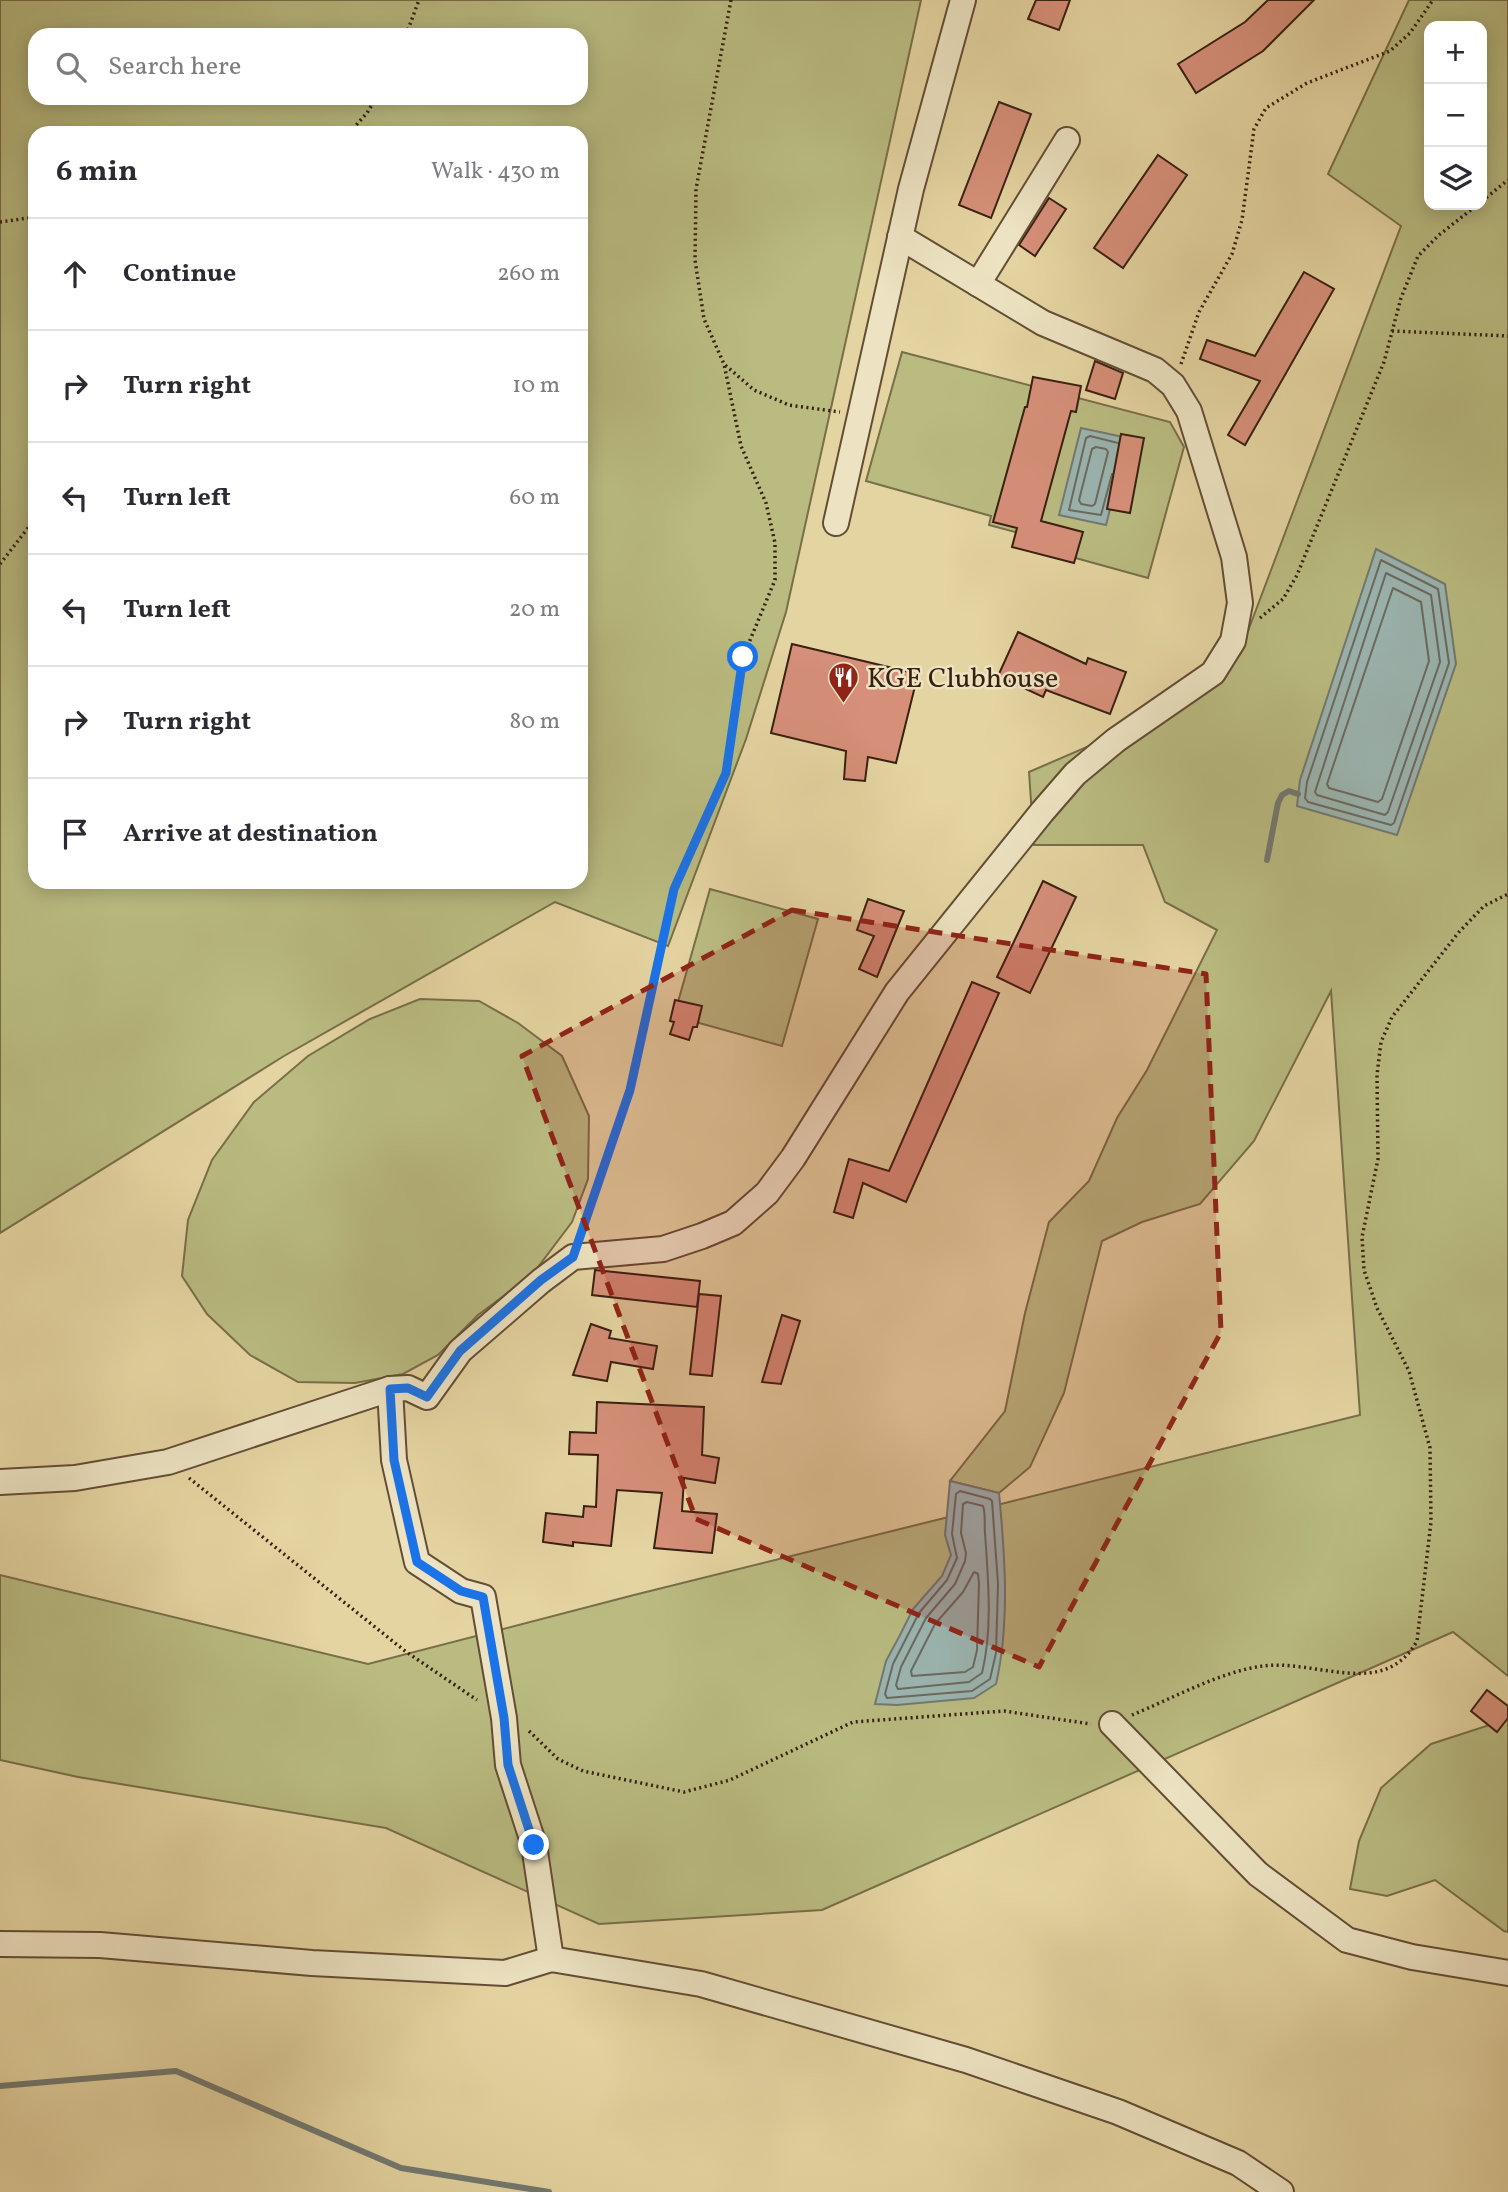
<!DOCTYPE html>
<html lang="en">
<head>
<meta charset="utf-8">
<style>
  :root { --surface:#fff; --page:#f2f2f3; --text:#2b2b33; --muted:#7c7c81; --line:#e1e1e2 }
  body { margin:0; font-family:Vollkorn,serif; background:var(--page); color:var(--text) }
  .controls { position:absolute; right:21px; top:21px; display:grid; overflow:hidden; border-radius:14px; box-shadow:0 4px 18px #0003 }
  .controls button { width:63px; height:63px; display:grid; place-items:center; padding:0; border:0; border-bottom:2px solid var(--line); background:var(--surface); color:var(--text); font:35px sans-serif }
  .stop { position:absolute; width:21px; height:21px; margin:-16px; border:5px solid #1a73e8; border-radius:50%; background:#fff }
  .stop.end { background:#1a73e8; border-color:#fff; box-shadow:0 2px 7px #0008 }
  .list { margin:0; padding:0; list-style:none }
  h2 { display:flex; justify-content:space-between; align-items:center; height:91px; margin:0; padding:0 28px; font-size:30px }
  h2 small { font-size:23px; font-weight:400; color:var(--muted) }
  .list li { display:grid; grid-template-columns:46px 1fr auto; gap:21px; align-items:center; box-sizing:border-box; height:112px; padding:0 28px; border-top:2px solid var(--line) }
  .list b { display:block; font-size:26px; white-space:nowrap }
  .list em { font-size:23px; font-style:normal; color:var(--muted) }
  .icon { flex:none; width:38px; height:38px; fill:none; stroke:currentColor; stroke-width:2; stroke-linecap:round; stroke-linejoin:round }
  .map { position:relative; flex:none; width:1508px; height:2192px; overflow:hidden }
  .search { position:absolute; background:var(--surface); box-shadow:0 4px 18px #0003; left:28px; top:28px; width:560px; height:77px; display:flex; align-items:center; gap:18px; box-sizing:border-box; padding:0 24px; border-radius:21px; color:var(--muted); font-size:26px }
  .panel { position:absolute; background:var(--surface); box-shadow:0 4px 18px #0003; left:28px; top:126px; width:560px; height:763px; border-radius:21px }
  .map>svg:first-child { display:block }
  .green { fill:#b9bb81; stroke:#786e48; stroke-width:2; fill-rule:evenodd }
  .water { fill:#9bb5b1; stroke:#737971; stroke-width:2 }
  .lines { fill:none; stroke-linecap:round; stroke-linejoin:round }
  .shore { stroke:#6a6a60; stroke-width:2 }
  .stream { stroke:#737971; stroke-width:6 }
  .building { fill:#d68f79; stroke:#382010; stroke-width:2 }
  .minor-casing { stroke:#634d34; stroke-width:28 }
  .path { stroke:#382010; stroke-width:3.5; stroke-dasharray:2 3.5; stroke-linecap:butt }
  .minor { stroke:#ede3c2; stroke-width:24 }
  .route { stroke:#1a73e8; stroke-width:9 }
  .marked { fill:#8f2418; fill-opacity:0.2; stroke:#8f2418; stroke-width:5; stroke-dasharray:14 9; stroke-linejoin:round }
  .labels { text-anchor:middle; stroke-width:5; stroke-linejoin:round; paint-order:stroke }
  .poi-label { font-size:28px; fill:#382010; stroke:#ede3c2; text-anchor:start }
</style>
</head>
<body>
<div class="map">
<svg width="1508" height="2192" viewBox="0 0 1508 2192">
  <rect width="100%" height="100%" fill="#e4d4a1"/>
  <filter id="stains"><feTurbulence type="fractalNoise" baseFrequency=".00286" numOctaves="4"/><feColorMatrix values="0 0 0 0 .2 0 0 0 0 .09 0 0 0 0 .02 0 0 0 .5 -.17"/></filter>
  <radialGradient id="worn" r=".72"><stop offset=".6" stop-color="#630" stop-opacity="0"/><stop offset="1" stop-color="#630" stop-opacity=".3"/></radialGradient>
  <!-- green -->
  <g class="green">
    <path d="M0,0H921L786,612L746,739L668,946L555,902L284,1056L0,1233ZM35,35H581V98H35ZM35,133H581V882H35Z"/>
    <path d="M1409,0H1508V1676L1453,1632L822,1910L599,1924L386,1828L78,1777L0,1760V1575L368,1664L634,1595L1360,1415L1331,991L1254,1141L1200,1204L1142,1222L1102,1241L1064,1393L1030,1467L999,1493L950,1481L1005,1411L1025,1313L1049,1222L1089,1181L1117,1118L1147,1070L1217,930L1165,902L1143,845H1034L1029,772L1140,724L1248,631L1401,226L1328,174ZM1429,26H1482V205H1429Z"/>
    <polygon points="902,352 1170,422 1184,447 1148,578 1032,546 1034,537 989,525 991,516 866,481"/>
    <polygon points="710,889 818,919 782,1046 674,1016"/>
    <polygon points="420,999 479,1001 518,1023 562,1056 589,1116 588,1179 572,1222 532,1275 478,1315 438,1355 403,1374 355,1383 298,1382 250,1355 207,1314 182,1276 188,1220 212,1160 254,1102 308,1056 370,1019"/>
    <polygon points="1508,1719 1508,1932 1504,1931 1435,1880 1387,1896 1350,1889 1359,1841 1381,1788 1431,1744"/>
  </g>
  <!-- water -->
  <g class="water">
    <polygon points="1081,428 1128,438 1106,525 1059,515"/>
    <polygon points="1376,549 1445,584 1456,664 1397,835 1297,806 1300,780"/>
    <path d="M950,1481L999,1493C1005,1555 1010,1623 996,1684L974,1698L897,1705L875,1704L886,1661L900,1635L913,1609L942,1576L951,1555L945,1535Z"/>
  </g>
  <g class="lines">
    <!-- shore -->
    <g class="shore">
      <polygon points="1096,447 1106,449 1108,452 1095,504 1092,506 1081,504 1079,500 1092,449"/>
      <polyline points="1112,474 1101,515 1069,510 1086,438 1090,436 1118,443"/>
      <polygon points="1381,560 1438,589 1449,663 1394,823 1391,825 1308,802 1305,798 1307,782"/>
      <polygon points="1386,573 1431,595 1440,662 1388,812 1385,815 1317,795 1315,792"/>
      <polygon points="1393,588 1421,602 1429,661 1382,799 1378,802 1329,788 1327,784"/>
      <polygon points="960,1491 990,1499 992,1501 998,1584 996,1653 990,1679 972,1691 887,1698 885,1694 893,1664 919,1613 947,1580 957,1558 952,1534 956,1494"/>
      <path d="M967,1502L983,1506C986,1515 984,1524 985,1533C988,1579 993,1628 982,1673L969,1682L898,1689L896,1685L901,1667L926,1618L955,1584L965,1561L966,1553L961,1533L963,1504Z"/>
      <polygon points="974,1572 978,1574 979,1583 977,1650 973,1667 965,1672 912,1676 911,1671 935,1624 963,1592"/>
    </g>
    <!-- stream -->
    <g class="stream">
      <polyline points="1267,860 1278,803 1282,795 1289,791 1298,794"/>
      <polyline points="0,2086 176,2071 401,2168 549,2192"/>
    </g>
  </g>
  <!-- building -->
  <g class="building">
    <polygon points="1036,0 1070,0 1059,30 1028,19"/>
    <polygon points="1268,0 1314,0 1263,51 1196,93 1178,64 1245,22"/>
    <polygon points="999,102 1031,114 991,218 959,205"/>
    <polygon points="1158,155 1187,175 1123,268 1094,248"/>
    <polygon points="1049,198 1066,209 1035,256 1019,245"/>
    <polygon points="1304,272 1334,289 1245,445 1228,435 1260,381 1200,359 1207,340 1255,356"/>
    <polygon points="1095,361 1123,373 1115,399 1086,390"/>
    <polygon points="1033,377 1081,386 1076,412 1071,411 1041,521 1083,532 1074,563 1012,547 1017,528 993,522 1025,407 1027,407"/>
    <polygon points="1121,434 1144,438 1130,513 1107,509"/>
    <polygon points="1018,632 1086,664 1088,658 1126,672 1110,714 1046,690 1043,697 998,676"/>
    <polygon points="792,644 918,674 896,763 868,757 865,781 844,779 846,751 771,733"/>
    <polygon points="1043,881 1076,897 1030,993 997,977"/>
    <polygon points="868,899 904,911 877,977 859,969 874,936 857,930"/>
    <polygon points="972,982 999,993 906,1202 863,1183 853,1218 834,1212 849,1159 889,1171"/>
    <polygon points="675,1000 702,1006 697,1027 693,1027 689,1040 670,1034 674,1022 670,1021"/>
    <polygon points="595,1270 700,1281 697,1307 592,1295"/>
    <polygon points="699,1294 721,1296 712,1376 690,1374"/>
    <polygon points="782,1315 800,1321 781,1384 762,1382"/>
    <polygon points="591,1324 611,1331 609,1338 657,1346 653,1369 611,1362 607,1381 573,1375"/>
    <polygon points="597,1402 704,1407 702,1455 719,1458 715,1483 684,1478 682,1511 717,1514 712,1553 654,1548 662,1493 617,1490 611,1546 573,1542 573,1546 543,1542 546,1513 583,1517 584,1506 596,1507 598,1455 569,1454 570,1432 596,1433"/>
    <polygon points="1487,1690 1508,1706 1508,1718 1497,1732 1471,1711"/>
  </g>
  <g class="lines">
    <defs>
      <g id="minor">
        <polyline points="978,284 1067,140"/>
        <polyline points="836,523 911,189 963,0"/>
        <polyline points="390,1389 394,1460 417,1562 461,1591 483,1597 504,1718 508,1765 534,1845 551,1959"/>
        <polyline points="0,1482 75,1478 168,1462 390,1389 408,1388 427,1397 460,1351 541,1281 573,1257 663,1249 702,1236 733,1223 767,1193 793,1158 897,992 1042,812 1075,774 1116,740 1213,673 1233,641 1240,603 1234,557 1189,411 1173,385 1155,370 1043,323 900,237"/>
        <polyline points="1112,1724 1258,1874 1347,1940 1412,1957 1508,1973"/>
        <polyline points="0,1944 100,1945 312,1963 505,1973 551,1959 701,1984 966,2060 1118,2112 1238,2163 1281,2192"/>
      </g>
    </defs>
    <!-- minor casing -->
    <use href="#minor" class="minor-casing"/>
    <!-- path -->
    <g class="path">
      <polyline points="731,0 696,189 695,260 704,319 724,364 754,390 789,405 840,412"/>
      <polyline points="406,35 419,0"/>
      <polyline points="349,133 367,113 376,98"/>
      <polyline points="1482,201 1508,180"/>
      <polyline points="0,222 35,217"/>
      <polyline points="1392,331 1508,336"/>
      <polyline points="1181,364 1199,312 1232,254 1242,220 1254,129 1266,108 1307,83 1390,51 1410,33 1433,0"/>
      <polyline points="0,564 35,519"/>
      <polyline points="1260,618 1283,599 1297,575 1384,362 1401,298 1418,256 1439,235 1477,205"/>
      <polyline points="581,1236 630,1090 674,889 726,773 743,657 775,580 775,543 766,503 741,446 724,364"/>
      <polyline points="189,1478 405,1651 477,1700"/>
      <path d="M1132,1715C1171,1699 1222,1671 1263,1666C1316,1659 1384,1700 1417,1641L1431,1522L1430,1448L1409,1371L1377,1308L1364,1270L1362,1237L1378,1159L1377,1075L1381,1042L1392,1017L1459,932L1484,906L1508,894"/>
      <polyline points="529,1731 558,1759 583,1771 684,1792 730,1780 853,1722 1004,1711 1091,1724"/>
    </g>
    <!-- minor -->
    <use href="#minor" class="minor"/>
  </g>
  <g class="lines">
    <!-- route -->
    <polyline class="route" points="534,1845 508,1765 504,1718 483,1597 461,1591 417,1562 394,1460 390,1389 408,1388 427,1397 460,1351 541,1280 573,1257 630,1090 674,889 726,773 743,657"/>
  </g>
  <!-- marked area -->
  <path class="marked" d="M792,910L1206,974L1221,1332L1039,1667L696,1519L522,1056Z"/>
  <!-- icons -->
  <defs>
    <symbol id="restaurant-pin" viewBox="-11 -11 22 30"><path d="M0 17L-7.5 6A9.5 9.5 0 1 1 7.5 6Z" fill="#8f2418" stroke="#ede3c2"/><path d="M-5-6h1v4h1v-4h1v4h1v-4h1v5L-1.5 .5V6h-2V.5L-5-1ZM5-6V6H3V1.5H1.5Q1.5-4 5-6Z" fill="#fff"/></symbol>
  </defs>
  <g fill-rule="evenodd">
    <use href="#restaurant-pin" x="826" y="660" width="35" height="47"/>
  </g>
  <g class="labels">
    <!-- poi labels -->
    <g class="poi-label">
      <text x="867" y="687">KGE Clubhouse</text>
    </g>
  </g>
  <rect width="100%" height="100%" filter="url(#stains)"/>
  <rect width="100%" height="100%" fill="url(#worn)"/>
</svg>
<div class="controls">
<button>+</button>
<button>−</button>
<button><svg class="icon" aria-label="layers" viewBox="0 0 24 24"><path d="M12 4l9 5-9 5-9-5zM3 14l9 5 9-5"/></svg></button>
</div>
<div class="stop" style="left:743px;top:657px"></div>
<div class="stop end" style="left:534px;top:1845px"></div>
<div class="search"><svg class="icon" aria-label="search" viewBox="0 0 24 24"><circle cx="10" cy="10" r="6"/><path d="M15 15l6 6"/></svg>Search here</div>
<section class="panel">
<h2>6 min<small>Walk · 430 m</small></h2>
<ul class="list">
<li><svg class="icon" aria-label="ahead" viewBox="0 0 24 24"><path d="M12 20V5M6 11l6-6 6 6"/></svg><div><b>Continue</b></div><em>260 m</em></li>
<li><svg class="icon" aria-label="right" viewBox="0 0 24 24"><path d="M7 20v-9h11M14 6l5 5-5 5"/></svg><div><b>Turn right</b></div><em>10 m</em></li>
<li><svg class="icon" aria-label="left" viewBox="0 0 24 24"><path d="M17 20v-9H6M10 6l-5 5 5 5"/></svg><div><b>Turn left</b></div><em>60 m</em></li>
<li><svg class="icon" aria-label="left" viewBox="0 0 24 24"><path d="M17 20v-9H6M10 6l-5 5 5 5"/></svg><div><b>Turn left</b></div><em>20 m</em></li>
<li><svg class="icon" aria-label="right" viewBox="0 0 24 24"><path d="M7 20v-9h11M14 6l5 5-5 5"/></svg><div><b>Turn right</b></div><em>80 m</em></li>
<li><svg class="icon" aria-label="arrive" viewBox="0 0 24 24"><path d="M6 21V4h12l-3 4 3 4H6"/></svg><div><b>Arrive at destination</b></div></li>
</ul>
</section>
</div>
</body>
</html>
